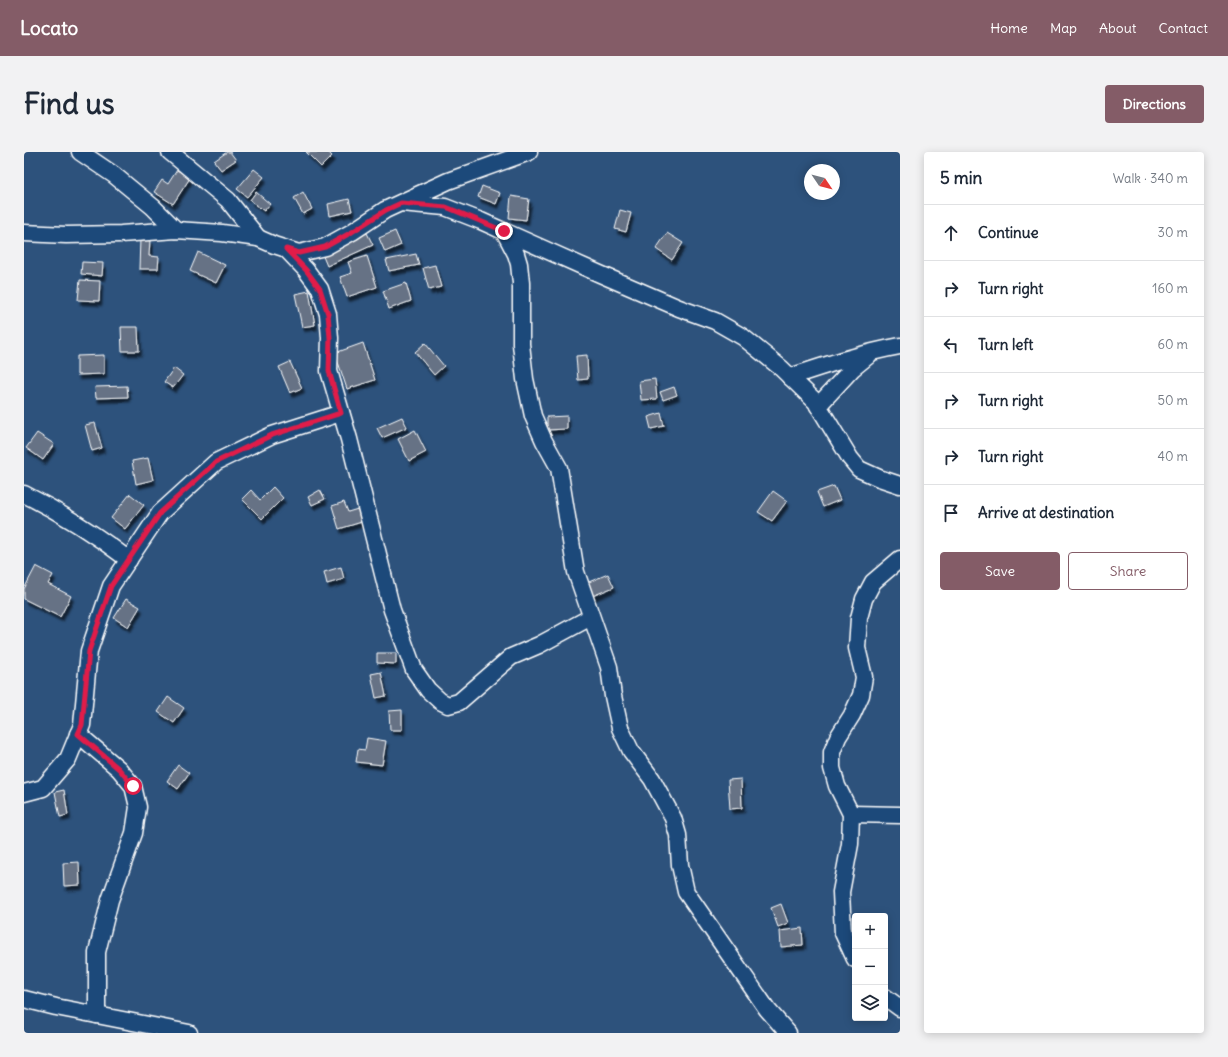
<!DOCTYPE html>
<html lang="en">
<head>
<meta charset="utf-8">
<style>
  :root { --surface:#fff; --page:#f2f2f3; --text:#1f2937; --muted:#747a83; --line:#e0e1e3; --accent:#845c67 }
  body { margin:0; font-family:Delius,sans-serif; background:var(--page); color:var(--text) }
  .controls { position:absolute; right:12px; bottom:12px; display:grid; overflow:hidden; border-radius:4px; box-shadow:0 2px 10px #0003 }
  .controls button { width:36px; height:36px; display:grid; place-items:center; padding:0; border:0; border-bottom:1px solid var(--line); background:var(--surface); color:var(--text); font:20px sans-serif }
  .compass { position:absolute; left:780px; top:12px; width:36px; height:36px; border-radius:50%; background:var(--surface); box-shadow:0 2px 10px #0003; rotate:125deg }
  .stop { position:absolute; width:12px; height:12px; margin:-9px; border:3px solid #e11d48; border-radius:50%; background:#fff }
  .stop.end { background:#e11d48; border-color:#fff; box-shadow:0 1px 4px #0008 }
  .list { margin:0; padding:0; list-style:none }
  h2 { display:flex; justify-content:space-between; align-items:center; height:52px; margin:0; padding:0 16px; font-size:17px }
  h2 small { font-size:13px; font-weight:400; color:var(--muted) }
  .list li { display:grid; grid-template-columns:26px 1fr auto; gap:12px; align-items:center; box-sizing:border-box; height:56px; padding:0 16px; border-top:1px solid var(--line) }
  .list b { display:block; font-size:15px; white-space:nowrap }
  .list em { font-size:13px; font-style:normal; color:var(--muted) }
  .actions { display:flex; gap:8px; padding:12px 16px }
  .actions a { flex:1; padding:9px 0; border:1px solid var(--accent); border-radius:4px; text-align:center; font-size:14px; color:var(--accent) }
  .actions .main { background:var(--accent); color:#fff }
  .icon { flex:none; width:22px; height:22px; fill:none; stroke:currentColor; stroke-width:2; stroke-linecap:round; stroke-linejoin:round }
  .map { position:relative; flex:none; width:876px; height:881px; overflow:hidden; border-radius:4px }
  header { display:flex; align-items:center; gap:24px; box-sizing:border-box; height:56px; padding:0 20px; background:var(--accent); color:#fff }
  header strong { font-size:19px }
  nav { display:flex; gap:22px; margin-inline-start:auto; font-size:14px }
  .intro { display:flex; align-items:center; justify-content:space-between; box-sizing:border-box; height:96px; padding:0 24px }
  h1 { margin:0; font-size:28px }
  .button { padding:10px 18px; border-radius:4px; background:var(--accent); color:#fff; font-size:14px; font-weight:700 }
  main { display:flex; gap:24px; padding:0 24px }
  aside { flex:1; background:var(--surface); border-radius:4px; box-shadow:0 2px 10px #0003 }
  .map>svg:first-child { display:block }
  .building { fill:#667285; stroke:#fff; filter:url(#shadow) }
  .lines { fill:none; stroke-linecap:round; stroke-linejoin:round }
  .minor-casing { stroke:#fff; stroke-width:19 }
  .minor { stroke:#1f4a7a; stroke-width:16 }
  .route { stroke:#e11d48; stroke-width:5 }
</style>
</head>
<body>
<header>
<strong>Locato</strong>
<nav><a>Home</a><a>Map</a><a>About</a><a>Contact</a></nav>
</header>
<div class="intro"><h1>Find us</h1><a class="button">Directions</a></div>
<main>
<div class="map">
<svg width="876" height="881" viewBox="0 0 876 881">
  <defs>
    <filter id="shadow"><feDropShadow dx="2.5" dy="4.5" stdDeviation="1" flood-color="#0009"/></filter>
  </defs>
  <rect width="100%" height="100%" fill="#2d527c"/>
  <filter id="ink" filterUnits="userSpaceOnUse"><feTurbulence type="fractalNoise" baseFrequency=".025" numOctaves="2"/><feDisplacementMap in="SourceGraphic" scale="8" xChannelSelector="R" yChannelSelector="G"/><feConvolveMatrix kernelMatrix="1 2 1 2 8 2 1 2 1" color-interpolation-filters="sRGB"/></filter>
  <g filter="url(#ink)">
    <!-- building -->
    <g class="building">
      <polygon points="203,0 206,0 212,8 197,18 190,9"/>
      <polygon points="282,0 304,0 308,4 297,15"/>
      <polygon points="230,17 240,25 223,45 213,37"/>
      <polygon points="153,18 166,26 149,52 130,40 138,28 144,32"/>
      <polygon points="458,34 476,41 472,52 454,45"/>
      <polygon points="232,40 246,52 240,59 226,48"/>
      <polygon points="279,40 288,57 279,62 270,46"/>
      <polygon points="487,44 505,47 502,68 485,66"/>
      <polygon points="325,47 328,59 306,64 304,52"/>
      <polygon points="596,58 607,61 602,80 591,77"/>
      <polygon points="371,79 377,93 361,100 355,86"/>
      <polygon points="343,81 349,93 303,114 298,102"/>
      <polygon points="643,81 659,91 648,108 632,97"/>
      <polygon points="116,87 126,88 125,104 135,105 134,117 115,117"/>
      <polygon points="174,100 201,113 192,131 166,119"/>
      <polygon points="392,102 395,113 365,119 362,108"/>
      <polygon points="343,104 353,135 323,145 316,125 328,121 324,110"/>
      <polygon points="58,110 79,111 78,124 57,122"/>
      <polygon points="411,113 417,135 405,138 399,116"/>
      <polygon points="56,128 76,129 75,149 54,148"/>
      <polygon points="382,131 387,149 365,157 359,139"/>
      <polygon points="285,139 291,173 278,175 271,142"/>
      <polygon points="97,175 114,175 115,199 98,199"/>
      <polygon points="339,191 351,228 323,237 311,201"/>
      <polygon points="401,191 420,214 410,223 391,200"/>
      <polygon points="80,203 80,222 53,223 53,204"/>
      <polygon points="563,203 564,227 554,228 552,204"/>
      <polygon points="266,210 278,236 266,241 255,215"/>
      <polygon points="150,216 159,223 149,236 140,230"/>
      <polygon points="631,227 633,247 617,248 615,229"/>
      <polygon points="103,234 104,245 72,246 71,235"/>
      <polygon points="650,235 653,243 639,248 636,240"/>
      <polygon points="637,261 640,274 627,277 624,265"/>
      <polygon points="543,264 543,277 523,278 523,265"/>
      <polygon points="378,265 383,275 358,286 353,276"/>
      <polygon points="71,271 78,296 68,299 61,273"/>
      <polygon points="391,278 402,300 385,309 374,287"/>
      <polygon points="13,281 30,292 19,308 2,296"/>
      <polygon points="124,306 129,328 112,332 108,309"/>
      <polygon points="810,334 816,348 799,355 793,340"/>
      <polygon points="249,335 259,346 238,367 218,347 227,338 236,348"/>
      <polygon points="296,338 301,347 288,353 284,345"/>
      <polygon points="749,339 763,349 748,369 734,360"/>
      <polygon points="106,342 120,353 101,377 87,366"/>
      <polygon points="320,350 324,360 337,356 341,369 315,377 308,354"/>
      <polygon points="12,414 29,423 24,432 47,444 36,465 0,447 0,437"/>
      <polygon points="317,415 320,427 303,432 300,420"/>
      <polygon points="584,422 590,435 566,445 560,432"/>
      <polygon points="102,447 116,455 104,475 90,466"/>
      <polygon points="353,501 372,501 372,512 353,511"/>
      <polygon points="357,520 362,544 352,546 347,522"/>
      <polygon points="144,545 160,556 150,571 134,560"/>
      <polygon points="378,558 378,578 366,578 365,559"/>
      <polygon points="343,586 362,589 358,613 332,610 334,597 341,598"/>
      <polygon points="154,613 165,621 154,637 143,629"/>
      <polygon points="717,627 718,656 706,657 704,628"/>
      <polygon points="40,638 44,663 36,665 31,640"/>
      <polygon points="55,710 56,733 40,734 39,711"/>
      <polygon points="757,752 764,771 754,775 747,756"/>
      <polygon points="778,776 779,793 757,795 756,779"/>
    </g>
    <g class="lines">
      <defs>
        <g id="minor">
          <polyline points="56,0 90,23 129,55 152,78"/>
          <polyline points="146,0 204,48 234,86"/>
          <polyline points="377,51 421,55 457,69 576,122 655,156 691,169 719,185 757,216 792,250 826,306 835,317 855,326 876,333"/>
          <polyline points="480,79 492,102 495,112 497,131 497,192 501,227 509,264 520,289 535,316 552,420 585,515 589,544 596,576 607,599 628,627 649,666 654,683 656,713 662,740 743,857 764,881"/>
          <polyline points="0,81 42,83 97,82 152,78 198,81 234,86 250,93 275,101 301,95 328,80 361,58 424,29 505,0"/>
          <polyline points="262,97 282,118 296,137 304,162 306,186 305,219 325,287 368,458 390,518 404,538 416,549 424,553 435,550 487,505 515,493 567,465"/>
          <path d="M766,225C802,213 838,201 876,194"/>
          <polyline points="794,254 828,217 844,204"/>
          <path d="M0,342C38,361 71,382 105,408"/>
          <polyline points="54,582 95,617 109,634 114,655 110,681 86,748 73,800 73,863"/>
          <polyline points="0,641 19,636 44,607 58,573 65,499 87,434 136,361 192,310 248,283 317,261"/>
          <polyline points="827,662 876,663"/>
          <polyline points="831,807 819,781 817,740 826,692 827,662 813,634 808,616 808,600 814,585 828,563 837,543 840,525 833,496 835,466 840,447 849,430 876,407"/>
          <polyline points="861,845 876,856"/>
          <polyline points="0,847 32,855 165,881"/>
        </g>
      </defs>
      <!-- minor casing -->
      <use href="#minor" class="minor-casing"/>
      <!-- minor -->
      <use href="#minor" class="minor"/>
    </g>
  </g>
  <g class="lines" filter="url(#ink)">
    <!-- route -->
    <polyline class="route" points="109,634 95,617 54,582 58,573 65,499 87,434 136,361 192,310 248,283 317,261 305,219 306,186 304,162 296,137 282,118 262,97 275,101 301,95 328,80 362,58 377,51 422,55 480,79"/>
  </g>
</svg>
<div class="controls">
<button>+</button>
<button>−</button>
<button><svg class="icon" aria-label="layers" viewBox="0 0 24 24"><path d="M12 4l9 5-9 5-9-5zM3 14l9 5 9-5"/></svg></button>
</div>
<svg class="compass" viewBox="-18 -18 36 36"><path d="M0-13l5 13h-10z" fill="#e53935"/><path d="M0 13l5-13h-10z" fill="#747a83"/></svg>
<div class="stop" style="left:109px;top:634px"></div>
<div class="stop end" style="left:480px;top:79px"></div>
</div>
<aside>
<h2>5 min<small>Walk · 340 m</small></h2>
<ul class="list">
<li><svg class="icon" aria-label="ahead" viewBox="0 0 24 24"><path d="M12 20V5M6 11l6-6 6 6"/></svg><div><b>Continue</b></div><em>30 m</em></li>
<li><svg class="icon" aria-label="right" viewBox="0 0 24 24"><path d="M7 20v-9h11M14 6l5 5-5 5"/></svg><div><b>Turn right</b></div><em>160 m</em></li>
<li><svg class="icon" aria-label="left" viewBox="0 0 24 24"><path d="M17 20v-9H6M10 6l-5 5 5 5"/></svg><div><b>Turn left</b></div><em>60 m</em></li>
<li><svg class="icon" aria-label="right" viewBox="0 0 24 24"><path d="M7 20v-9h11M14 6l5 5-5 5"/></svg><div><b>Turn right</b></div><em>50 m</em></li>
<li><svg class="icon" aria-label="right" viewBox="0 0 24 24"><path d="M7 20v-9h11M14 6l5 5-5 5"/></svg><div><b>Turn right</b></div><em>40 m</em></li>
<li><svg class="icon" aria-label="arrive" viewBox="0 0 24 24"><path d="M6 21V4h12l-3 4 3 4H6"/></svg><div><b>Arrive at destination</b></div></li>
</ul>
<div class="actions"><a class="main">Save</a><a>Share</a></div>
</aside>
</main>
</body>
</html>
